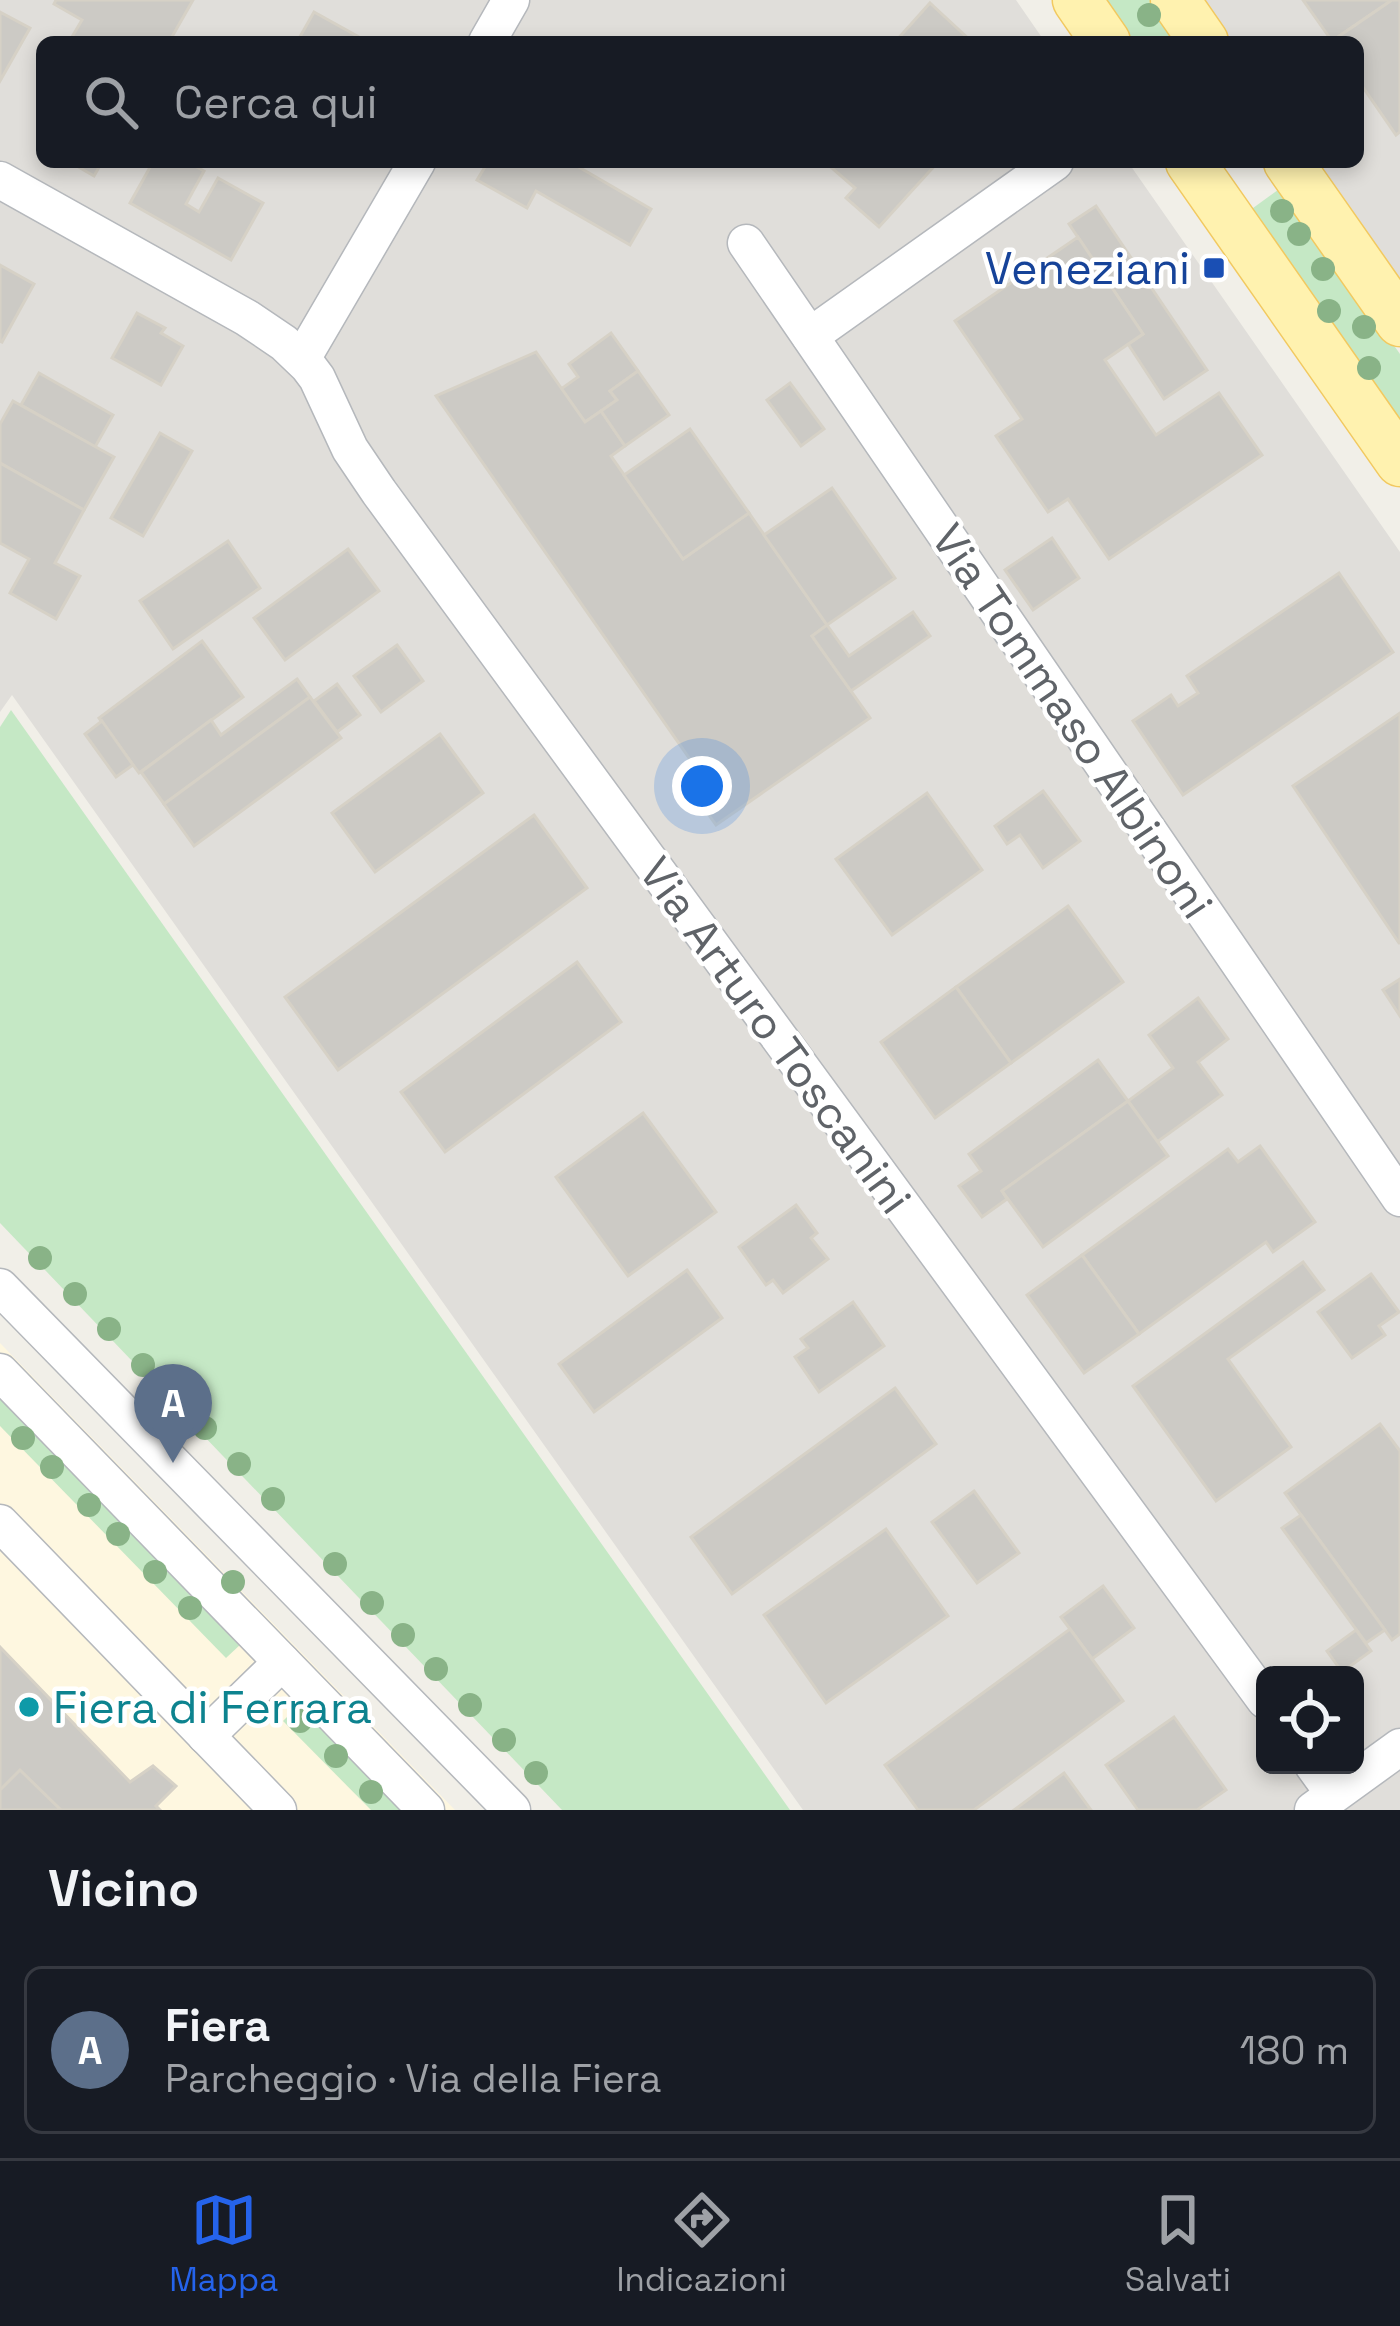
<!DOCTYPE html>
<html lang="it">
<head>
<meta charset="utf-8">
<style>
  :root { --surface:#171b24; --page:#20242c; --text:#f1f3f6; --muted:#9ea1a6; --line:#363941; --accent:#2563eb }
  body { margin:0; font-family:"Space Grotesk",sans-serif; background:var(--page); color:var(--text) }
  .controls { position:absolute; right:36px; bottom:36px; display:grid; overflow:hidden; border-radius:18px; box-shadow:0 6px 18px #0003 }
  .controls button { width:108px; height:108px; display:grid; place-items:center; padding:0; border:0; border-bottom:3px solid var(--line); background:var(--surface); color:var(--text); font:60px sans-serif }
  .you { position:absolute; left:702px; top:786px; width:42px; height:42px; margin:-30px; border:9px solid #fff; border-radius:50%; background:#1a73e8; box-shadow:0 0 0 18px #1a73e833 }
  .badge { display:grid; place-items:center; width:78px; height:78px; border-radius:50%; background:var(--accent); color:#fff; font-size:39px; font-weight:700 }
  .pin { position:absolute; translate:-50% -99px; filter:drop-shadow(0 3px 6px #0008) }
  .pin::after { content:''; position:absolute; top:63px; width:42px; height:36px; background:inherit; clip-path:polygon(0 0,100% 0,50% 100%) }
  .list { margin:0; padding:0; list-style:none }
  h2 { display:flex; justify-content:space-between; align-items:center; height:156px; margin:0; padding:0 48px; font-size:51px }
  h2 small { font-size:39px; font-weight:400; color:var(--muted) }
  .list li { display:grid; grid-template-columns:78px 1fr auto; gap:36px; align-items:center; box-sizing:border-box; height:168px; margin:0 24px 24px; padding:0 24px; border:3px solid var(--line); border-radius:18px }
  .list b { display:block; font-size:45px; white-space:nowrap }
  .list p { margin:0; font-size:39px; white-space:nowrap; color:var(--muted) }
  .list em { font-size:39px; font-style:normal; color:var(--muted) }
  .icon { flex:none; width:66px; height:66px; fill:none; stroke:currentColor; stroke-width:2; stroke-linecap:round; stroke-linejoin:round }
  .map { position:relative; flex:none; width:1400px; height:1810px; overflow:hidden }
  .search { position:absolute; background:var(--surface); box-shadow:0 6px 18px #0003; left:36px; right:36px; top:36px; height:132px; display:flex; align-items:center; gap:30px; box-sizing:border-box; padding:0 42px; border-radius:18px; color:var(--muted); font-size:45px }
  .sheet { height:348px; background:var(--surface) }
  nav { display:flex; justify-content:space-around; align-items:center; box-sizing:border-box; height:168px; border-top:3px solid var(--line); background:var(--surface); font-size:33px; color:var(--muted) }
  nav a { display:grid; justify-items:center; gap:6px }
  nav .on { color:var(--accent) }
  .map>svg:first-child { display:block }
  .commercial { fill:#fef7e0 }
  .industrial { fill:#e0deda; fill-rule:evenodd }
  .green { fill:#c5e8c5 }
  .building { fill:#cccac5; stroke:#d6d1c6; stroke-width:3 }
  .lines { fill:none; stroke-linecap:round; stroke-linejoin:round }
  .minor-casing { stroke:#b5b8bc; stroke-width:39 }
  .major-casing { stroke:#f2c960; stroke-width:51 }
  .minor { stroke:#fff; stroke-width:36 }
  .major { stroke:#fff2af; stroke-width:48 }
  .tree { fill:#89b387 }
  .transit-dot { fill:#1a4fb4; stroke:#fff; stroke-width:4.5 }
  .culture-dot { fill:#0f9aa8; stroke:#fff; stroke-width:4.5 }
  .labels { text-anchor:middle; stroke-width:9; stroke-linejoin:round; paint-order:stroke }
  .transit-label { font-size:45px; fill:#164399; stroke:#fff; text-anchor:end }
  .street-label { font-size:45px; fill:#5f6368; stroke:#fff }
  .culture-label { font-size:45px; fill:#0d838f; stroke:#fff; text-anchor:start }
</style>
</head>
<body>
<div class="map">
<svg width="1400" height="1810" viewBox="0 0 1400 1810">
  <rect width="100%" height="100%" fill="#f1efe8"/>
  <!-- commercial -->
  <polygon class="commercial" points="0,1343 455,1810 0,1810"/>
  <!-- industrial -->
  <g class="industrial">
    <path d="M0,0H1016L1045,42H42V162H1128L1400,552V1810H803L12,695L0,712ZM1265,1675H1355V1765H1265Z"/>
    <polygon points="1200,0 1400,0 1400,282 1315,162 1358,162 1358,42 1230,42"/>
  </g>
  <!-- green -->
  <g class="green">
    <polygon points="1095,0 1152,0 1181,42 1123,42"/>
    <polygon points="1282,187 1400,354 1400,445 1242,216"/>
    <polygon points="11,710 790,1810 562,1810 0,1223 0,727"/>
    <polygon points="0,1394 242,1643 226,1658 0,1426"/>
    <polygon points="300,1704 405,1810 371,1810 283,1721"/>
  </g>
  <!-- building -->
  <g class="building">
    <polygon points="56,0 193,0 169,42 69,42 82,20 54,4"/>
    <polygon points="1303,0 1392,0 1332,41"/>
    <polygon points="1392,0 1400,0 1400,132 1396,135 1358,80 1358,42 1332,41"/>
    <polygon points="930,3 972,42 895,42"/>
    <polygon points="0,12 30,28 0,81"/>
    <polygon points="314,12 368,42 297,42"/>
    <polygon points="70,162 102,162 94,176"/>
    <polygon points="153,162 188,162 204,171 186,204 199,212 218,178 263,203 231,260 130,203"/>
    <polygon points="488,162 570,162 651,209 630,245 536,191 527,208 477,180"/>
    <polygon points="825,162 938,162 879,227 846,198 855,188"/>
    <polygon points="1096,206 1207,370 1164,399 1128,344 1143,334 1069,224"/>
    <polygon points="1078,237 1143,334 1105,360 1156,435 1219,393 1262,455 1109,559 1068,499 1048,512 996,436 1022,419 955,321"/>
    <polygon points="0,265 34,284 2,342 0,341"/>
    <polygon points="137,313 165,328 161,333 183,346 161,385 112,358"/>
    <polygon points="611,333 638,371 610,391 617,400 585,422 561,389 578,377 569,364"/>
    <polygon points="536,352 585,422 601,411 625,446 611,456 683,559 749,513 827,625 812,636 870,718 716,825 680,775 694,765 436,396"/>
    <polygon points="638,371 669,415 625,446 601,411 617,400 610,391"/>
    <polygon points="39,373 113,415 95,447 21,405"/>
    <polygon points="790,383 824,429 801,446 767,400"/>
    <polygon points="13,401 114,457 84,510 0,463 0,424"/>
    <polygon points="690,429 749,513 683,559 624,475"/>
    <polygon points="160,433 192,451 143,536 111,518"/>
    <polygon points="0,463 84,510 55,563 80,576 56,619 10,593 29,559 0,543"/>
    <polygon points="832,488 895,578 827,625 764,535"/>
    <polygon points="1052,538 1079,578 1033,610 1005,570"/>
    <polygon points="228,541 260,588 173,649 140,601"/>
    <polygon points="348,549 379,591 285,660 254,618"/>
    <polygon points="1339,573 1393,652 1183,795 1133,721 1171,695 1178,706 1198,693 1187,676"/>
    <polygon points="913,612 930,636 851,691 812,636 827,625 849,656"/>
    <polygon points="202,641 243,697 139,773 99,718"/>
    <polygon points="397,645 423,681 381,712 354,676"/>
    <polygon points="297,679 310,697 164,804 141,772 211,720 221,735"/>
    <polygon points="337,684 360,715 337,732 314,701"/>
    <polygon points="310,697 341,738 194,846 164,804"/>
    <polygon points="1400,713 1400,943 1399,943 1293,786"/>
    <polygon points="102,721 133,765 116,777 85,734"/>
    <polygon points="440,734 483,793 375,872 332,813"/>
    <polygon points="1043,791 1080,841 1043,868 1020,835 1007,844 995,826"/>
    <polygon points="927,793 982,870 892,935 836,859"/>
    <polygon points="534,815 587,888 338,1070 285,997"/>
    <polygon points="1068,906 1123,982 1011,1063 956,987"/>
    <polygon points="577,962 621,1022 445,1152 401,1092"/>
    <polygon points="1400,979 1400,1016 1383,990"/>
    <polygon points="956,987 1011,1063 935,1118 881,1042"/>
    <polygon points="1198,998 1228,1039 1198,1062 1222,1095 1157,1142 1128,1101 1173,1068 1149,1035"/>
    <polygon points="1098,1060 1128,1101 1002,1191 1007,1199 982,1217 959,1186 981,1171 969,1154"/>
    <polygon points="1128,1101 1168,1156 1043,1247 1002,1191"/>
    <polygon points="643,1113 716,1212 628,1276 556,1177"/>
    <polygon points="1260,1146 1315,1222 1273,1252 1266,1242 1139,1334 1082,1255 1228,1149 1238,1162"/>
    <polygon points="796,1205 817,1233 811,1238 828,1259 783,1293 773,1280 766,1285 739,1247"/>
    <polygon points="1082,1255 1139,1334 1084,1373 1027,1295"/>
    <polygon points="1303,1262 1324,1290 1228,1359 1291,1447 1216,1501 1133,1386"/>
    <polygon points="687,1270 722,1318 594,1412 559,1364"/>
    <polygon points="1371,1274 1399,1312 1379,1326 1385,1335 1352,1358 1318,1312"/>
    <polygon points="853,1302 884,1346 819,1392 795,1357 808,1348 801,1339"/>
    <polygon points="895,1388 936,1444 732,1594 691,1537"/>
    <polygon points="1380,1424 1400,1451 1400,1634 1392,1640 1285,1493"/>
    <polygon points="974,1491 1019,1553 977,1583 932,1522"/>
    <polygon points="1301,1515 1385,1630 1366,1643 1282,1528"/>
    <polygon points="886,1529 948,1616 826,1703 764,1615"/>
    <polygon points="1103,1586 1134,1628 1092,1659 1061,1617"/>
    <polygon points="1070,1629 1123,1701 974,1810 918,1810 885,1765"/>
    <polygon points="1356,1630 1371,1651 1342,1672 1327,1651"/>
    <polygon points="0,1647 130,1782 153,1766 176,1786 156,1806 160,1810 0,1810"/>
    <polygon points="1174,1717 1226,1790 1197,1810 1138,1810 1106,1765"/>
    <polygon points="20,1770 61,1810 0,1810 0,1790"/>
    <polygon points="1064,1773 1091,1810 1014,1810"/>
  </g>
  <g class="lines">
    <defs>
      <g id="minor">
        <polyline points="487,42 511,0"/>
        <polyline points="0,180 247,318 284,343 308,366 317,378 350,449 379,492 1265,1700"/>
        <polyline points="746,243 1400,1198"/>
        <polyline points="810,336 1055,162"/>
        <polyline points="302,359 417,162"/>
        <polyline points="0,1287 512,1810"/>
        <polyline points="0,1372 426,1810"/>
        <polyline points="0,1523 278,1810"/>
        <polyline points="206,1736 282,1662"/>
        <polyline points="1313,1765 1334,1794"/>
        <polyline points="1313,1810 1400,1747"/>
      </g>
      <g id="major">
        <polyline points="1077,0 1106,42"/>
        <polyline points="1175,0 1204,42"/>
        <polyline points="1190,162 1400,462"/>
        <polyline points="1288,162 1400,322"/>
      </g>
    </defs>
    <!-- minor casing -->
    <use href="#minor" class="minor-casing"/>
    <!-- major casing -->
    <use href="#major" class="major-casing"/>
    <!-- minor -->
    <use href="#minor" class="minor"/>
    <!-- major -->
    <use href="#major" class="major"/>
  </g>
  <!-- trees -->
  <g class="tree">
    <circle cx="1149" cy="15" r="12"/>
    <circle cx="1282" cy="211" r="12"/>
    <circle cx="1299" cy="234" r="12"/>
    <circle cx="1323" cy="269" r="12"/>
    <circle cx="1329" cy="311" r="12"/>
    <circle cx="1364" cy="327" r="12"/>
    <circle cx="1369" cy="368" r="12"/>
    <circle cx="40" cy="1258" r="12"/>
    <circle cx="75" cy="1294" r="12"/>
    <circle cx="109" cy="1329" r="12"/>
    <circle cx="143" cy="1365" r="12"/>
    <circle cx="170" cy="1393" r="12"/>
    <circle cx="205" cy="1428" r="12"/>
    <circle cx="23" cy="1438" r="12"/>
    <circle cx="239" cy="1464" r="12"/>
    <circle cx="52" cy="1467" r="12"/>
    <circle cx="273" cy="1499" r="12"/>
    <circle cx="89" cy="1505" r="12"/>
    <circle cx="118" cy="1534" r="12"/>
    <circle cx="335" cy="1564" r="12"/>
    <circle cx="155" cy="1572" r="12"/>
    <circle cx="233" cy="1582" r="12"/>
    <circle cx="372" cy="1603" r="12"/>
    <circle cx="190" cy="1608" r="12"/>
    <circle cx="403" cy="1635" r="12"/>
    <circle cx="436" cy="1669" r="12"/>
    <circle cx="470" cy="1705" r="12"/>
    <circle cx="300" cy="1721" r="12"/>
    <circle cx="504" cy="1740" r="12"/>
    <circle cx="336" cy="1756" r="12"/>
    <circle cx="536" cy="1773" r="12"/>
    <circle cx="371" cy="1792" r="12"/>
  </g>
  <!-- markers -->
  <rect class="transit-dot" x="1202" y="256" width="24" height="24" rx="6"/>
  <circle class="culture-dot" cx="29" cy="1707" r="12"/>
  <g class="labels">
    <!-- transit labels -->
    <g class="transit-label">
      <text x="1190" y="284">Veneziani</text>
    </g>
    <!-- street labels -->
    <g class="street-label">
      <text transform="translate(1073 721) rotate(56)" y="16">Via Tommaso Albinoni</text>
      <text transform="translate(776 1035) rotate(54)" y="16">Via Arturo Toscanini</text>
    </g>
    <!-- culture labels -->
    <g class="culture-label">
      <text x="53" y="1723">Fiera di Ferrara</text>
    </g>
  </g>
</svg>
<div class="controls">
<button><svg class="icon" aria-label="locate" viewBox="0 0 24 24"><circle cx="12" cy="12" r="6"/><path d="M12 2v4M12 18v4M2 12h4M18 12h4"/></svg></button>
</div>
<div class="you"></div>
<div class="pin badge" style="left:173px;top:1463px;background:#5c6f8a">A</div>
<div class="search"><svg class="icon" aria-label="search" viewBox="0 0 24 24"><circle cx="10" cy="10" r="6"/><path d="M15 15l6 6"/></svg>Cerca qui</div>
</div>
<section class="sheet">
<h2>Vicino<small></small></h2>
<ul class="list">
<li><span class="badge" style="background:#5c6f8a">A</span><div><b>Fiera</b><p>Parcheggio · Via della Fiera</p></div><em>180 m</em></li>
</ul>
</section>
<nav>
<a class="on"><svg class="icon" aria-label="map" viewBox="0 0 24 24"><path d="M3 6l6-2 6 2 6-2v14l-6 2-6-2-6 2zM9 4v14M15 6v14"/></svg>Mappa</a>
<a><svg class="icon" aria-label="directions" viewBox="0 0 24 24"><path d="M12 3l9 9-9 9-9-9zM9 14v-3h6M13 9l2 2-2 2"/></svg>Indicazioni</a>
<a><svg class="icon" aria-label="saved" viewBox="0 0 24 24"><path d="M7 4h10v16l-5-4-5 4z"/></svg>Salvati</a>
</nav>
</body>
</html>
